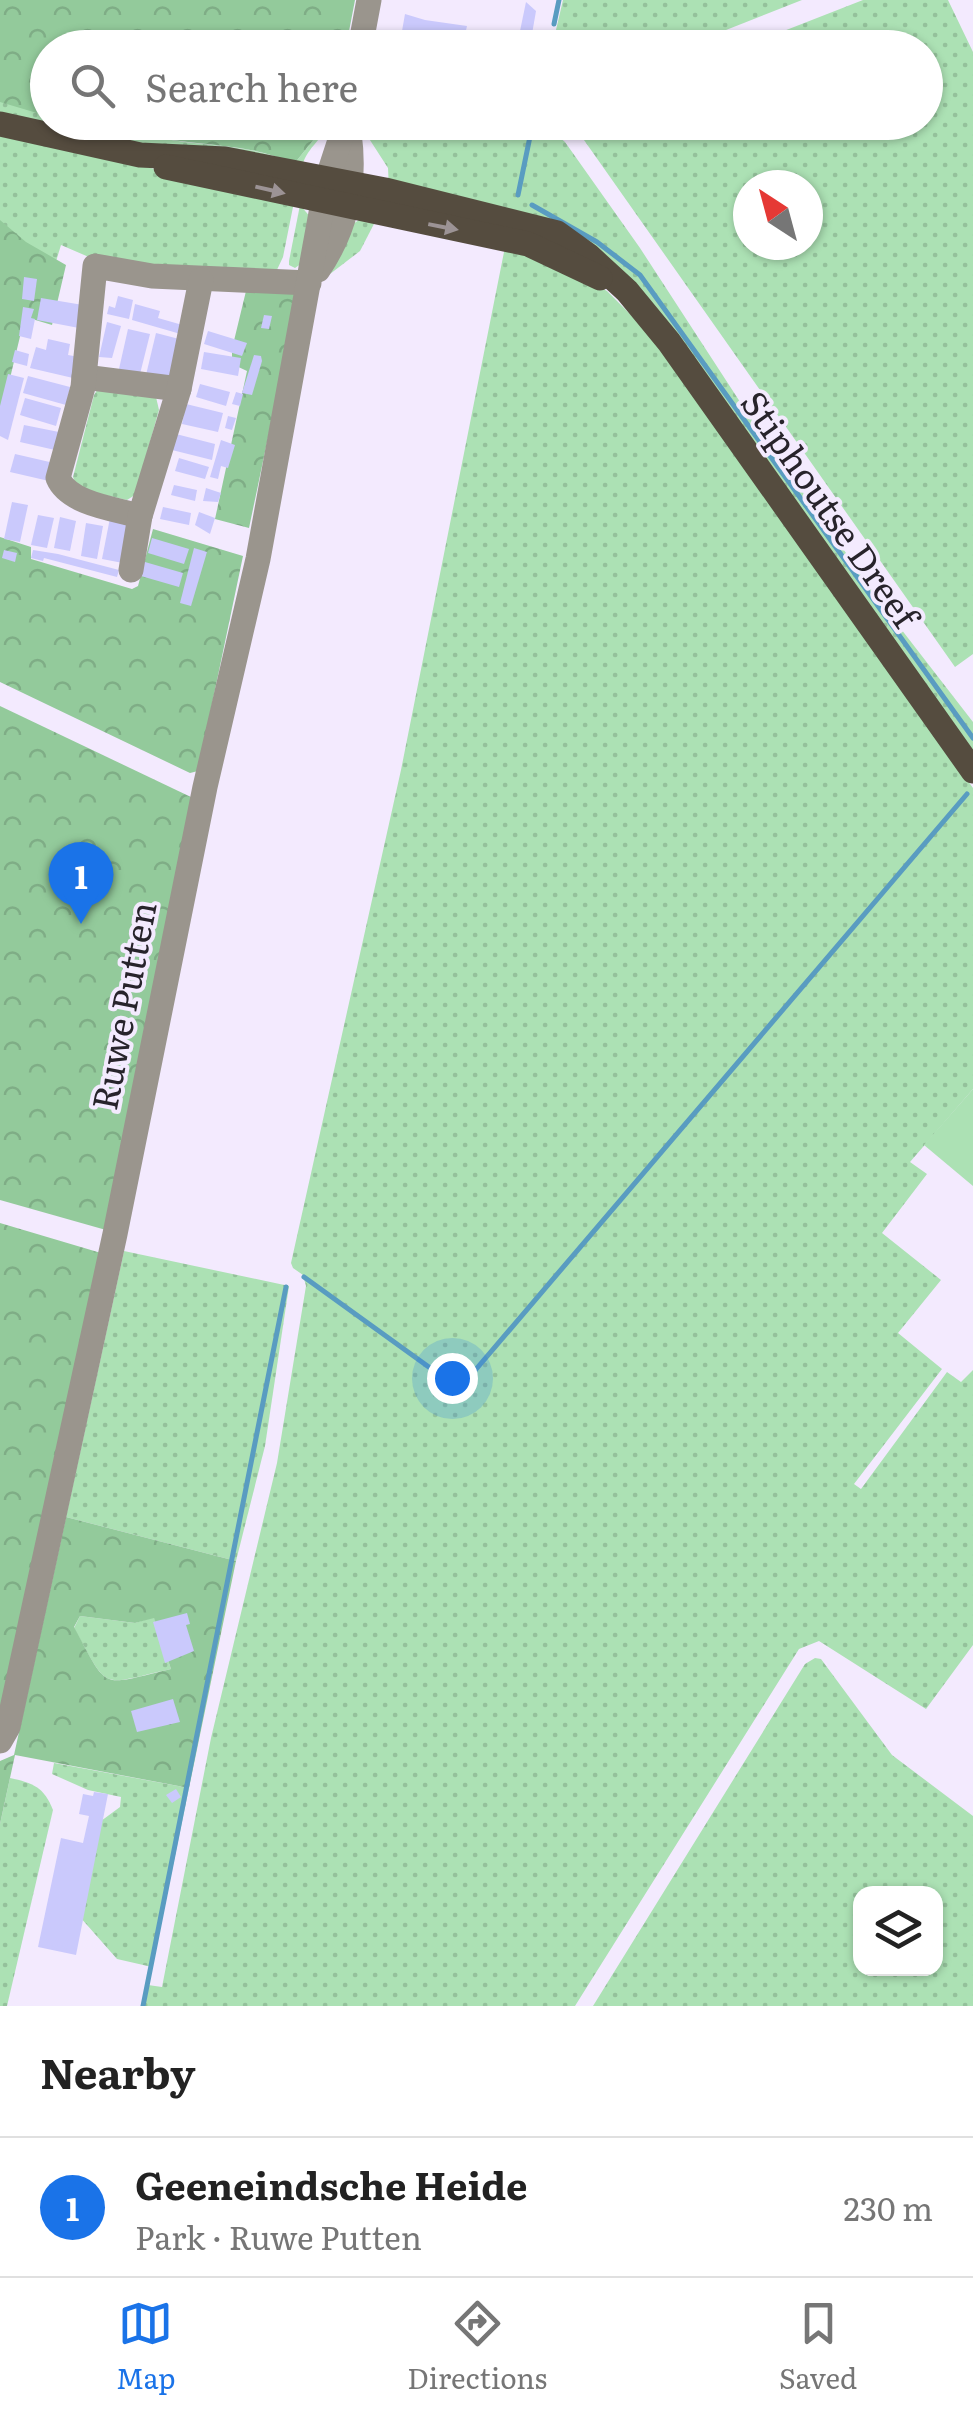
<!DOCTYPE html>
<html lang="en">
<head>
<meta charset="utf-8">
<style>
  :root { --surface:#fff; --page:#f6f6f6; --text:#222; --muted:#767676; --line:#e0e0e0; --accent:#1a73e8 }
  body { margin:0; font-family:Literata,serif; background:var(--page); color:var(--text) }
  .controls { position:absolute; right:30px; bottom:30px; display:grid; overflow:hidden; border-radius:20px; box-shadow:0 2px 8px #0004 }
  .controls button { width:90px; height:90px; display:grid; place-items:center; padding:0; border:0; border-bottom:2px solid var(--line); background:var(--surface); color:var(--text); font:50px sans-serif }
  .compass { position:absolute; left:733px; top:170px; width:90px; height:90px; border-radius:50%; background:var(--surface); box-shadow:0 2px 8px #0004; rotate:324deg }
  .you { position:absolute; left:452px; top:1378px; width:35px; height:35px; margin:-25px; border:8px solid #fff; border-radius:50%; background:#1a73e8; box-shadow:0 0 0 15px #1a73e833 }
  .badge { display:grid; place-items:center; width:65px; height:65px; border-radius:50%; background:var(--accent); color:#fff; font-size:32px; font-weight:700 }
  .pin { position:absolute; translate:-50% -82px; filter:drop-shadow(0 2px 5px #0008) }
  .pin::after { content:''; position:absolute; top:52px; width:35px; height:30px; background:inherit; clip-path:polygon(0 0,100% 0,50% 100%) }
  .list { margin:0; padding:0; list-style:none }
  h2 { display:flex; justify-content:space-between; align-items:center; height:130px; margin:0; padding:0 40px; font-size:42px }
  h2 small { font-size:32px; font-weight:400; color:var(--muted) }
  .list li { display:grid; grid-template-columns:65px 1fr auto; gap:30px; align-items:center; box-sizing:border-box; height:140px; padding:0 40px; border-top:2px solid var(--line) }
  .list b { display:block; font-size:38px; white-space:nowrap }
  .list p { margin:0; font-size:32px; white-space:nowrap; color:var(--muted) }
  .list em { font-size:32px; font-style:normal; color:var(--muted) }
  .icon { flex:none; width:55px; height:55px; fill:none; stroke:currentColor; stroke-width:2; stroke-linecap:round; stroke-linejoin:round }
  .map { position:relative; flex:none; width:973px; height:2006px; overflow:hidden }
  .search { position:absolute; background:var(--surface); box-shadow:0 2px 8px #0004; left:30px; right:30px; top:30px; height:110px; display:flex; align-items:center; gap:25px; box-sizing:border-box; padding:0 35px; border-radius:55px; color:var(--muted); font-size:38px }
  .sheet { height:270px; background:var(--surface) }
  nav { display:flex; justify-content:space-around; align-items:center; box-sizing:border-box; height:140px; border-top:2px solid var(--line); background:var(--surface); font-size:28px; color:var(--muted) }
  nav a { display:grid; justify-items:center; gap:5px }
  nav .on { color:var(--accent) }
  .map>svg:first-child { display:block }
  .green { fill:url(#green-dots); fill-rule:evenodd }
  .forest { fill:url(#forest-crowns); fill-rule:evenodd }
  .pitch { fill:#ace1b4 }
  .lines { fill:none; stroke-linecap:round; stroke-linejoin:round }
  .stream { stroke:#599cc1; stroke-width:5 }
  .building { fill:#cac9fc }
  .minor { stroke:#9a958d; stroke-width:25 }
  .major { stroke:#554c3f; stroke-width:25 }
  .oneway { fill:#9c9395 }
  .labels { text-anchor:middle; stroke-width:8; stroke-linejoin:round; paint-order:stroke }
  .street-label { font-size:35px; fill:#27232b; stroke:#f3eafe }
</style>
</head>
<body>
<div class="map">
<svg width="973" height="2006" viewBox="0 0 973 2006">
  <defs>
    <pattern id="green-dots" width="8" height="8" patternUnits="userSpaceOnUse" patternTransform="scale(2.5)"><rect width="8" height="8" fill="#ace1b4"/><path d="M2 2h.1M6 6h.1" fill="none" stroke="#94c19b" stroke-width="1.8" stroke-linecap="round"/></pattern>
    <pattern id="forest-crowns" width="20" height="18" patternUnits="userSpaceOnUse" patternTransform="scale(2.5)"><rect width="20" height="18" fill="#93ca9b"/><path d="M2 6a3 3 0 1 1 6 0M12 15a3 3 0 1 1 6 0" fill="none" stroke="#7fad86"/></pattern>
  </defs>
  <rect width="100%" height="100%" fill="#f3eafe"/>
  <!-- green -->
  <g class="green">
    <path d="M0,0L48,48V122L98,123V126C127,132 156,138 185,142C224,147 258,147 294,164L315,138L322,123H328C322,141 305,149 302,168L127,160L175,176L294,202L283,257L275,274L105,264L61,245L54,268L0,345Z"/>
    <polygon points="563,0 802,0 683,47 552,47"/>
    <path d="M863,0H948L973,52V654L955,667L572,123L926,122V48L743,47ZM748,185H808V245H748Z"/>
    <polygon points="542,122 565,142 640,248 744,408 884,607 973,722 973,760 647,300 389,188 388,168 368,137 371,123"/>
    <polygon points="300,205 312,219 305,261 295,268 289,265 289,261"/>
    <polygon points="359,220 376,220 360,251 330,274 350,226"/>
    <polygon points="505,247 556,263 607,291 646,330 973,788 973,1089 910,1162 927,1174 882,1233 941,1280 898,1333 942,1369 854,1484 861,1489 947,1372 961,1382 973,1370 973,1645 926,1709 819,1641 799,1649 575,2006 144,2006 148,1985 162,1987 211,1738 277,1463 306,1286 303,1275 293,1268 291,1263 401,770"/>
    <polygon points="101,384 156,397 159,410 135,495 127,500 78,489 73,477 94,395"/>
    <polygon points="124,1251 289,1286 265,1446 236,1561 66,1517"/>
    <path d="M80,1616L135,1623L154,1617L171,1669C99,1685 110,1693 74,1628Z"/>
    <path d="M815,1658L821,1659L892,1755L973,1816V2006H593L805,1664ZM860,1894H936V1968H860Z"/>
    <polygon points="54,1763 189,1788 152,1967 117,1959 80,1917 101,1821 120,1807 121,1797 88,1790 52,1774"/>
    <path d="M10,1778C33,1783 44,1787 53,1810L7,2006H0V1824Z"/>
  </g>
  <!-- forest -->
  <g class="forest">
    <polygon points="0,0 355,0 346,47 48,48 47,116 0,102"/>
    <path d="M81,123H322L315,138L294,164C259,147 226,147 188,142C152,138 116,130 81,123Z"/>
    <polygon points="0,220 26,242 66,265 52,325 32,319 23,324 0,420"/>
    <polygon points="297,290 293,318 249,528 215,519 247,371 232,364 232,349 246,291"/>
    <polygon points="153,529 243,556 198,771 190,773 0,682 0,537 31,547 31,559 132,589 138,586"/>
    <polygon points="0,706 193,798 106,1230 0,1200"/>
    <polygon points="0,1223 101,1253 0,1732"/>
    <path d="M66,1517L236,1561L189,1788L15,1755L0,1824V1761L14,1755ZM80,1616L135,1623L154,1618L171,1669C99,1686 109,1692 74,1627Z"/>
  </g>
  <!-- pitch -->
  <polygon class="pitch" points="973,1089 973,1186 924,1145"/>
  <g class="lines">
    <!-- stream -->
    <g class="stream">
      <polyline points="554,24 559,0"/>
      <polyline points="549,48 550,42"/>
      <polyline points="518,195 533,122"/>
      <polyline points="532,205 597,242 640,275 973,738"/>
      <polyline points="304,1277 451,1383 460,1385 466,1381 967,794"/>
      <polyline points="143,2006 286,1287"/>
    </g>
  </g>
  <!-- building -->
  <g class="building">
    <polygon points="526,2 536,11 532,34 520,31"/>
    <polygon points="405,14 425,20 467,26 462,48 447,48 448,41 421,36 419,48 399,48"/>
    <polygon points="24,277 37,279 34,301 22,299"/>
    <polygon points="118,296 133,300 129,319 107,314 109,306 115,308"/>
    <polygon points="41,298 83,305 79,328 37,320"/>
    <polygon points="135,304 160,311 158,318 186,326 184,335 132,320"/>
    <polygon points="23,307 34,309 31,318 35,319 31,339 19,336"/>
    <polygon points="264,315 272,316 269,329 261,328"/>
    <polygon points="107,322 121,326 112,358 99,357"/>
    <polygon points="128,329 150,334 140,374 119,369"/>
    <polygon points="208,331 247,343 242,356 204,344"/>
    <polygon points="156,333 183,340 175,375 146,375"/>
    <polygon points="48,339 70,344 68,355 79,357 73,378 30,368 36,347 46,350"/>
    <polygon points="15,350 29,354 27,366 12,362"/>
    <polygon points="204,352 241,358 238,376 201,369"/>
    <polygon points="254,355 261,356 262,361 252,395 242,393"/>
    <polygon points="8,374 24,378 8,440 0,436 0,406"/>
    <polygon points="28,376 70,387 66,405 23,393"/>
    <polygon points="200,384 230,392 226,406 196,397"/>
    <polygon points="236,392 243,394 240,406 232,404"/>
    <polygon points="25,398 61,408 56,426 20,415"/>
    <polygon points="186,404 223,413 218,432 182,424"/>
    <polygon points="228,416 236,418 232,430 225,428"/>
    <polygon points="24,425 59,432 55,450 20,442"/>
    <polygon points="176,434 215,444 212,460 172,450"/>
    <polygon points="221,440 235,445 228,468 221,466 218,479 210,477"/>
    <polygon points="15,454 54,463 49,481 10,472"/>
    <polygon points="179,458 209,467 205,479 175,471"/>
    <polygon points="174,485 197,490 195,501 171,495"/>
    <polygon points="206,488 221,493 218,502 203,501"/>
    <polygon points="12,502 28,505 20,542 4,539"/>
    <polygon points="163,507 191,513 189,525 160,519"/>
    <polygon points="199,512 215,518 210,534 195,525"/>
    <polygon points="38,515 54,518 47,548 31,545"/>
    <polygon points="60,517 76,521 70,551 54,548"/>
    <polygon points="110,518 130,522 123,563 102,559"/>
    <polygon points="86,523 103,526 97,559 81,556"/>
    <polygon points="152,538 189,549 184,564 148,553"/>
    <polygon points="194,548 207,552 191,606 180,603"/>
    <polygon points="4,550 17,553 15,562 2,558"/>
    <polygon points="33,550 58,554 119,570 117,577 44,558 43,561 31,558"/>
    <polygon points="138,560 183,573 179,587 134,574"/>
    <polygon points="187,1613 190,1624 186,1625 194,1651 165,1663 153,1622"/>
    <polygon points="173,1699 180,1722 137,1732 131,1711"/>
    <polygon points="176,1789 181,1797 172,1803 166,1795"/>
    <polygon points="94,1792 108,1794 76,1955 38,1947 61,1838 83,1843 89,1816 79,1814 83,1794 93,1796"/>
  </g>
  <g class="lines">
    <!-- minor -->
    <g class="minor">
      <polyline points="360,48 369,0"/>
      <path d="M318,270C346,229 356,182 349,133"/>
      <polyline points="84,377 179,389"/>
      <path d="M140,516C115,509 69,504 58,478L83,387L95,266L152,276L309,283"/>
      <polyline points="131,570 140,516 179,389 201,280"/>
      <polyline points="0,1741 8,1727 115,1234 205,787 258,559 327,180 346,122"/>
    </g>
    <!-- major -->
    <g class="major">
      <polyline points="0,124 140,155 225,159 385,190 557,233 589,256 627,291 669,342 973,771"/>
      <polyline points="166,167 528,244 600,278"/>
    </g>
  </g>
  <!-- one-way arrows -->
  <defs><path id="oneway-solid" d="M-6-.8H1V-3.2L6.5 0L1 3.2V.8H-6Z" transform="scale(2.5)"/></defs>
  <g class="oneway">
    <use href="#oneway-solid" transform="translate(270 190) rotate(13)"/>
    <use href="#oneway-solid" transform="translate(443 227) rotate(11)"/>
  </g>
  <g class="labels">
    <!-- street labels -->
    <g class="street-label">
      <text transform="translate(829 510) rotate(55)" y="12">Stiphoutse Dreef</text>
      <text transform="translate(125 1006) rotate(-79)" y="12">Ruwe Putten</text>
    </g>
  </g>
</svg>
<div class="controls">
<button><svg class="icon" aria-label="layers" viewBox="0 0 24 24"><path d="M12 4l9 5-9 5-9-5zM3 14l9 5 9-5"/></svg></button>
</div>
<svg class="compass" viewBox="-18 -18 36 36"><path d="M0-13l5 13h-10z" fill="#e53935"/><path d="M0 13l5-13h-10z" fill="#767676"/></svg>
<div class="you"></div>
<div class="pin badge" style="left:81px;top:924px">1</div>
<div class="search"><svg class="icon" aria-label="search" viewBox="0 0 24 24"><circle cx="10" cy="10" r="6"/><path d="M15 15l6 6"/></svg>Search here</div>
</div>
<section class="sheet">
<h2>Nearby<small></small></h2>
<ul class="list">
<li><span class="badge">1</span><div><b>Geeneindsche Heide</b><p>Park · Ruwe Putten</p></div><em>230 m</em></li>
</ul>
</section>
<nav>
<a class="on"><svg class="icon" aria-label="map" viewBox="0 0 24 24"><path d="M3 6l6-2 6 2 6-2v14l-6 2-6-2-6 2zM9 4v14M15 6v14"/></svg>Map</a>
<a><svg class="icon" aria-label="directions" viewBox="0 0 24 24"><path d="M12 3l9 9-9 9-9-9zM9 14v-3h6M13 9l2 2-2 2"/></svg>Directions</a>
<a><svg class="icon" aria-label="saved" viewBox="0 0 24 24"><path d="M7 4h10v16l-5-4-5 4z"/></svg>Saved</a>
</nav>
</body>
</html>
